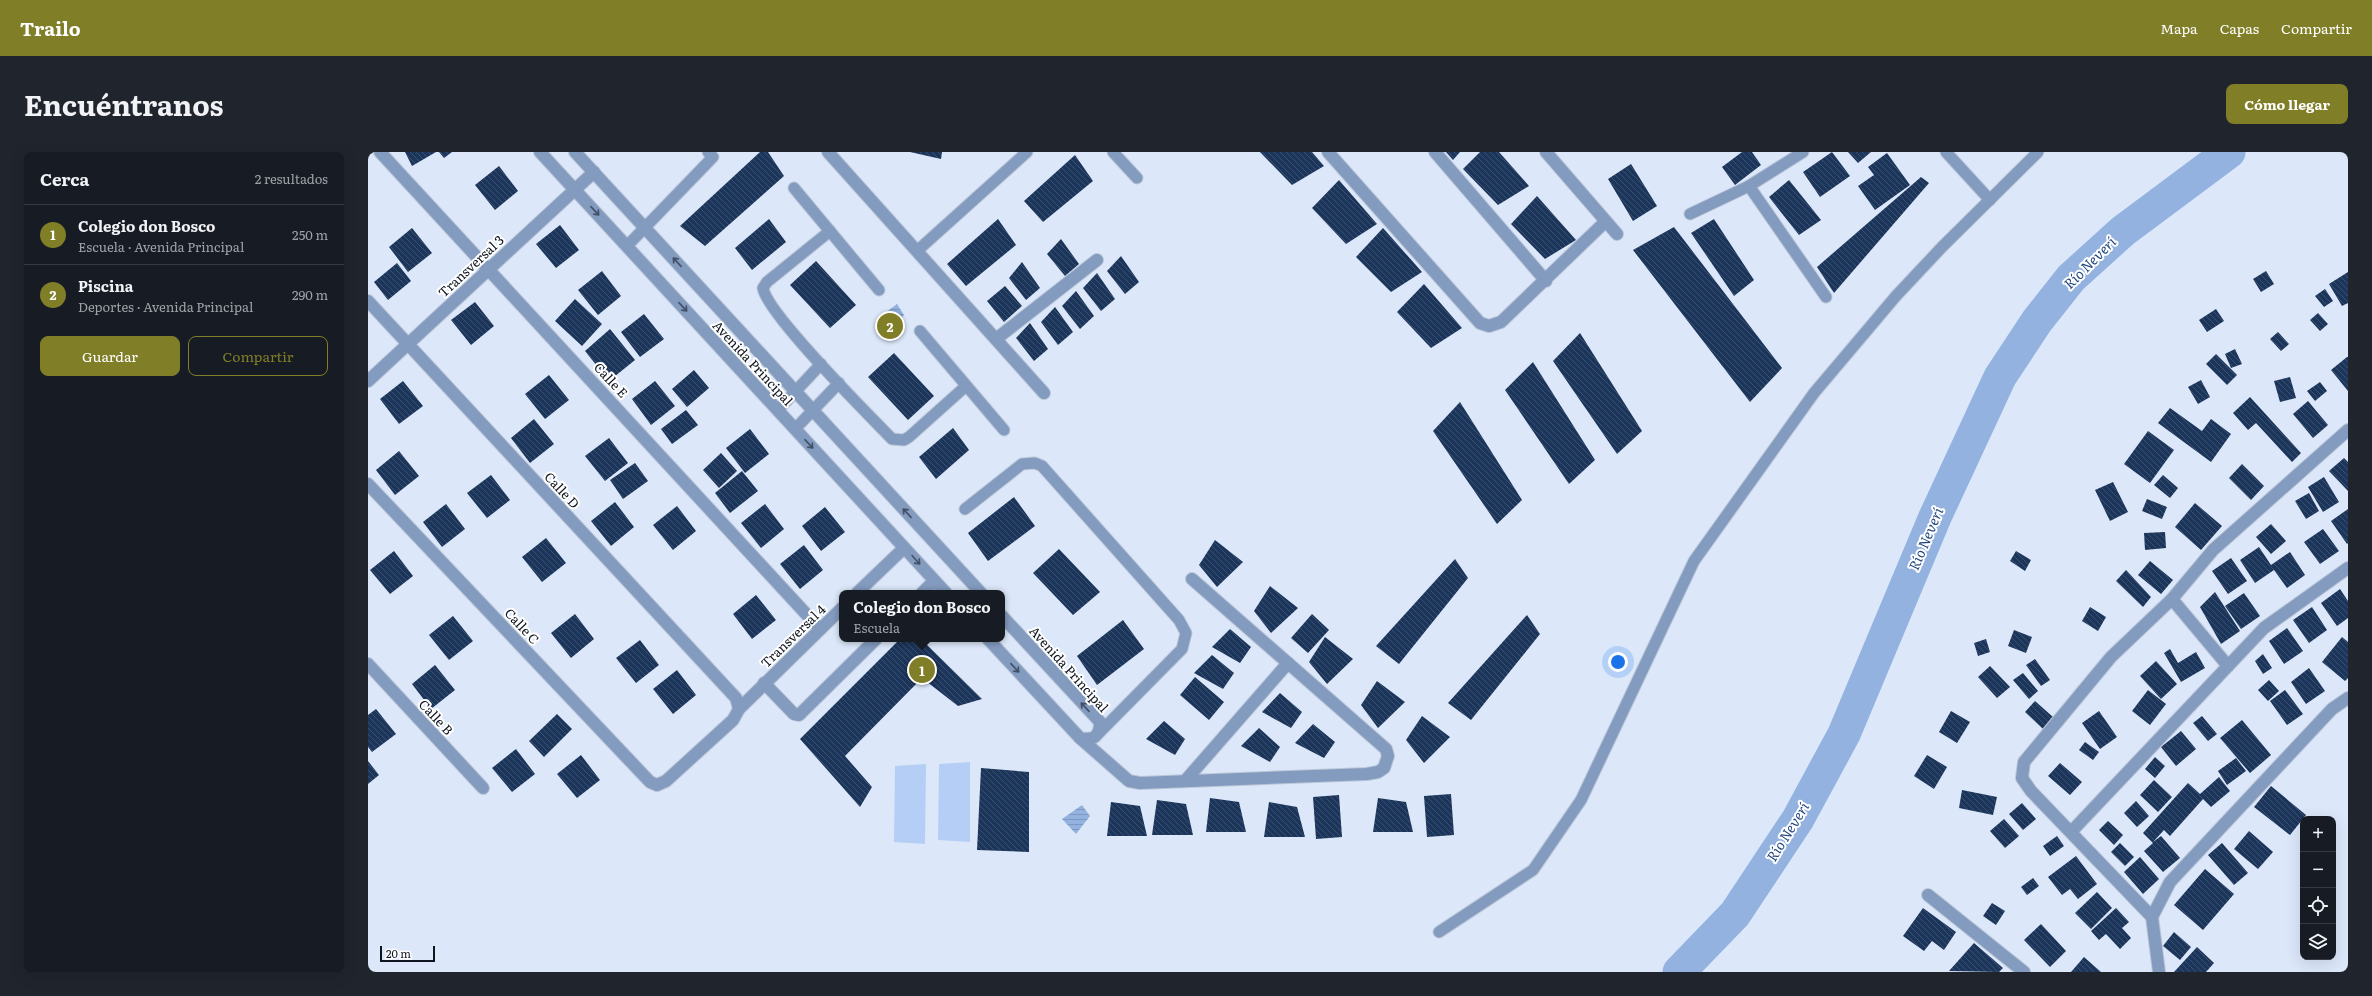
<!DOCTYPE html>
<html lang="es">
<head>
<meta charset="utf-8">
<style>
  :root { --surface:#171b24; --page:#20242c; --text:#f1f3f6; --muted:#9ea1a6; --line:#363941; --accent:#807e27 }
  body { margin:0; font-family:Literata,serif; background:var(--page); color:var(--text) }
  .controls { position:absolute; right:12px; bottom:12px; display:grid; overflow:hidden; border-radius:8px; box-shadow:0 4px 16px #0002 }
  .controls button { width:36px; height:36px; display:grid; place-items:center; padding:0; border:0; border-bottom:1px solid var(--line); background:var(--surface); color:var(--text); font:20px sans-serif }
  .scale { position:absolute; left:12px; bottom:10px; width:55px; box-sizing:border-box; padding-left:4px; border:2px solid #0e151f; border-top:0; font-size:11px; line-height:14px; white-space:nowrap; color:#0e151f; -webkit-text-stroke:3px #fff; paint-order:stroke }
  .you { position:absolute; left:1250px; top:510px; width:14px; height:14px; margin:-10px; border:3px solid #fff; border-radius:50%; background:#1a73e8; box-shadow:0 0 0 6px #1a73e833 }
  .badge { display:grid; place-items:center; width:26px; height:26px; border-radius:50%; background:var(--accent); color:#fff; font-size:13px; font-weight:700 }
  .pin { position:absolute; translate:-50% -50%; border:2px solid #fff; box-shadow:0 1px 4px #0006 }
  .popup { position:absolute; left:471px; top:438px; width:166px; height:52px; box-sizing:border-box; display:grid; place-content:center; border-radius:8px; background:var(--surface); filter:drop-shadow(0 1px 3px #0005); font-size:13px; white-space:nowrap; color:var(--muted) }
  .popup b { font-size:15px; color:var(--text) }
  .popup::after { content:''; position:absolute; left:50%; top:100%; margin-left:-8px; border:8px solid transparent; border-top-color:var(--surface) }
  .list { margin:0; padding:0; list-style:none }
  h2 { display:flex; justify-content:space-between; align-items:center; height:52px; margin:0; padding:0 16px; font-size:17px }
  h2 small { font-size:13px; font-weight:400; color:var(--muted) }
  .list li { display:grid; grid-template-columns:26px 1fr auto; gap:12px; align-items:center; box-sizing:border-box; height:60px; padding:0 16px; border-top:1px solid var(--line) }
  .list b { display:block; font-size:15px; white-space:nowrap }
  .list p { margin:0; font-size:13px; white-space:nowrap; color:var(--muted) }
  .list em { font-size:13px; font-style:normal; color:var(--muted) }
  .actions { display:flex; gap:8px; padding:12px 16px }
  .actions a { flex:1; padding:9px 0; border:1px solid var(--accent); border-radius:8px; text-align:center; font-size:14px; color:var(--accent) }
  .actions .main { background:var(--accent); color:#fff }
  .icon { flex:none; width:22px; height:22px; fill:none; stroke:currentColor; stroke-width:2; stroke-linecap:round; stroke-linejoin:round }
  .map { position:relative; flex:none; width:1980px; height:820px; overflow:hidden; border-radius:8px }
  header { display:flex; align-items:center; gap:24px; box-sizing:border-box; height:56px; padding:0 20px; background:var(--accent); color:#fff }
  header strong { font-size:19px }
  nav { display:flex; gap:22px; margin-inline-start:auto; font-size:14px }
  .intro { display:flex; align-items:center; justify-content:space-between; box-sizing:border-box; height:96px; padding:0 24px }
  h1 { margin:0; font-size:28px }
  .button { padding:10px 18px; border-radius:8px; background:var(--accent); color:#fff; font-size:14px; font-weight:700 }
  main { display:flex; gap:24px; padding:0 24px }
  aside { flex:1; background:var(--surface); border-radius:8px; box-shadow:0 4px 16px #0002 }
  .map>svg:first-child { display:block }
  .grass { fill:#b4cef6 }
  .water { fill:url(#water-rules) }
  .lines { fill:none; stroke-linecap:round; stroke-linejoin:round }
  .river { stroke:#93b2e0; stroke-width:33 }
  .building { fill:url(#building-back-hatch) }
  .lane-casing { stroke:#bbc6d7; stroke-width:13 }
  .street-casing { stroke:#bbc6d7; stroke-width:14 }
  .lane { stroke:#839bbf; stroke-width:11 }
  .street { stroke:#839bbf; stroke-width:12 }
  .oneway { stroke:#435167 }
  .labels { text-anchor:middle; stroke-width:4; stroke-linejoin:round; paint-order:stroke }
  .street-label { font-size:13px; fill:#0e151f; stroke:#fff }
  .water-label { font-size:14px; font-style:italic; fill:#1f457d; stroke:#fff }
</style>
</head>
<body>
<header>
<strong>Trailo</strong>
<nav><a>Mapa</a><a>Capas</a><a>Compartir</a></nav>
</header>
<div class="intro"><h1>Encuéntranos</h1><a class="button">Cómo llegar</a></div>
<main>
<aside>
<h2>Cerca<small>2 resultados</small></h2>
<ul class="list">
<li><span class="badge">1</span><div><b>Colegio don Bosco</b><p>Escuela · Avenida Principal</p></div><em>250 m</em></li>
<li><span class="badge">2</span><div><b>Piscina</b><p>Deportes · Avenida Principal</p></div><em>290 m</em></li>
</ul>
<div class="actions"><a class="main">Guardar</a><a>Compartir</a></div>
</aside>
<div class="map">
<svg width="1980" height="820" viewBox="0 0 1980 820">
  <defs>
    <pattern id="water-rules" width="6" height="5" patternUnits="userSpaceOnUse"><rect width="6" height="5" fill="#93b2e0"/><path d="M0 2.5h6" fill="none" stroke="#7e98c0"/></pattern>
    <pattern id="building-back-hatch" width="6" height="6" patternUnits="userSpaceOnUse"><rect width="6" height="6" fill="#1c355a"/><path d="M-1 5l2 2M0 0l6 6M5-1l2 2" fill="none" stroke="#3b4f6e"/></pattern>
  </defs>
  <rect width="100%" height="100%" fill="#dce8fa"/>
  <!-- grass -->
  <g class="grass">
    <polygon points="602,610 602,690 570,688 571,612"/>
    <polygon points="558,612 557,692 526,690 527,614"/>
  </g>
  <!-- water -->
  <g class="water">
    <polygon points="529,152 536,163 523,181 509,167"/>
    <polygon points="714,653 722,664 708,682 694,667"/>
  </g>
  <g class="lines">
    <!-- river -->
    <polyline class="river" points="1311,820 1367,762 1430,667 1476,582 1567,365 1632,225 1669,169 1703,126 1755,79 1861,0"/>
  </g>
  <!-- building -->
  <g class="building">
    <polygon points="37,0 68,0 44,14"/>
    <polygon points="71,0 84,0 76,6"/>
    <polygon points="392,0 400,0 416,24 337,94 312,74"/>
    <polygon points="542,0 574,0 573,7"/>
    <polygon points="892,0 944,0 956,14 924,33"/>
    <polygon points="1078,0 1092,0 1085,8"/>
    <polygon points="1112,0 1131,0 1161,34 1130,53 1095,17"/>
    <polygon points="1374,0 1384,0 1393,13 1367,33 1354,15"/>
    <polygon points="1464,0 1482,24 1452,45 1435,20"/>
    <polygon points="1480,0 1503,0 1490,11"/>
    <polygon points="1519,1 1542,33 1507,58 1490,34 1506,23 1500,15"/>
    <polygon points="707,3 725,29 675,70 656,49"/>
    <polygon points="1263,12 1289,54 1265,69 1240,27"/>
    <polygon points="131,14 150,39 127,58 107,33"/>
    <polygon points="1553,25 1561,31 1466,141 1449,115"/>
    <polygon points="971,28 1009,72 978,92 944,56"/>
    <polygon points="1421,28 1453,68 1431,83 1401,45"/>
    <polygon points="1169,44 1208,88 1177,107 1143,72"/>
    <polygon points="401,67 418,90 384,118 367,96"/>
    <polygon points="630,67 648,93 598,134 579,112"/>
    <polygon points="1346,67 1386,128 1366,144 1323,81"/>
    <polygon points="192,73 211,98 188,116 168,92"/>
    <polygon points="1306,75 1414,216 1382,250 1265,98"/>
    <polygon points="44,76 64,101 40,120 21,95"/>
    <polygon points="1015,76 1054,120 1023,140 988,105"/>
    <polygon points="693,87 711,112 697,124 679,102"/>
    <polygon points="753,104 771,130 757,142 739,119"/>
    <polygon points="448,109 488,153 462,176 422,133"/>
    <polygon points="654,110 672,136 658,148 641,126"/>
    <polygon points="29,111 43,129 20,148 6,130"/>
    <polygon points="234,119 253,144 230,163 210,138"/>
    <polygon points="1898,119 1906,132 1893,140 1885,127"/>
    <polygon points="1980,120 1980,151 1974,154 1961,132"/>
    <polygon points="729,121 747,147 733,159 715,136"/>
    <polygon points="1056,132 1094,176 1063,196 1029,160"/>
    <polygon points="637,134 654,154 636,170 619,149"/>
    <polygon points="1957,137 1965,149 1956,155 1947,144"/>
    <polygon points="708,139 726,164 712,177 694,154"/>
    <polygon points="207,147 234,172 214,194 187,169"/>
    <polygon points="107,150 126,174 103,193 83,168"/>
    <polygon points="687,155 705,180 690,193 673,170"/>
    <polygon points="1848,157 1856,169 1839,180 1831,168"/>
    <polygon points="1950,161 1960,172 1952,179 1942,168"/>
    <polygon points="276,162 296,187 272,205 253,180"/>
    <polygon points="662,171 680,197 666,209 648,186"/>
    <polygon points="242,177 267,208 241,229 217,199"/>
    <polygon points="1910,180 1921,192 1913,199 1902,187"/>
    <polygon points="1212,181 1274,279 1249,302 1185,209"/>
    <polygon points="1867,197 1874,212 1863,216 1857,202"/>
    <polygon points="526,201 566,244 540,268 500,225"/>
    <polygon points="1848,202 1869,223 1859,233 1838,212"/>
    <polygon points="1979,205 1980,205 1980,239 1963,218"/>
    <polygon points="1165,210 1227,308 1201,332 1137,238"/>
    <polygon points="326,218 341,236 319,255 304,237"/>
    <polygon points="181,223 201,248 177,267 157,242"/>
    <polygon points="1922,225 1928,246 1912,250 1906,229"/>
    <polygon points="1833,228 1842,245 1830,252 1820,235"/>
    <polygon points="35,229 55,254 31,272 12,247"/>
    <polygon points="287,229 307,254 283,273 264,247"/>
    <polygon points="1952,230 1959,239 1947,249 1939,239"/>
    <polygon points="1882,245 1933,301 1924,310 1888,271 1880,278 1865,261"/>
    <polygon points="1940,249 1960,273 1945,286 1925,262"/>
    <polygon points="1092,250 1154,348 1129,372 1065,279"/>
    <polygon points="1802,256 1834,279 1843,267 1863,282 1843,310 1790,271"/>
    <polygon points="318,258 330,273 304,292 293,277"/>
    <polygon points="166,267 186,292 162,311 143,286"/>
    <polygon points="585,276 601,298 568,327 551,305"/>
    <polygon points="382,277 401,302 377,321 358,296"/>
    <polygon points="1780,279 1806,298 1782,331 1756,312"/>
    <polygon points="241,286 260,311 237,329 217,304"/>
    <polygon points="31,299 51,324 27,343 8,318"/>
    <polygon points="353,301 369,319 351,336 335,318"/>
    <polygon points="1976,306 1980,310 1980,339 1961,319"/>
    <polygon points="267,311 280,329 255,347 242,328"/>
    <polygon points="1874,312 1896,334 1883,348 1861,326"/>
    <polygon points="374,319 390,339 362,361 347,341"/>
    <polygon points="123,323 142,348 119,366 99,341"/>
    <polygon points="1795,323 1810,336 1802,346 1786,333"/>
    <polygon points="1956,325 1971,350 1955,360 1940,335"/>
    <polygon points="1745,330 1760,360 1742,369 1727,338"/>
    <polygon points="1941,341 1951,359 1938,367 1927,349"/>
    <polygon points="646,345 667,374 620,409 600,381"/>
    <polygon points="1779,347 1799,355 1794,367 1774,359"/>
    <polygon points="247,350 266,375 243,394 223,369"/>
    <polygon points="1827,351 1854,374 1833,398 1807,375"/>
    <polygon points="78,352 97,377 74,395 55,370"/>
    <polygon points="397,352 416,377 393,396 373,371"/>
    <polygon points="309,354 328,379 305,398 285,373"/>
    <polygon points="457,355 477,380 453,399 434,374"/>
    <polygon points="1980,357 1980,391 1979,392 1963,369"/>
    <polygon points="1903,372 1918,389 1903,402 1888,385"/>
    <polygon points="1955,377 1971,399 1952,412 1936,390"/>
    <polygon points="1797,380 1798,396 1777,398 1776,381"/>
    <polygon points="178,386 198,411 174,430 154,405"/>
    <polygon points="847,388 875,410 849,435 831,413"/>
    <polygon points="436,393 455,418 432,437 412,412"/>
    <polygon points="1891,395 1903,413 1922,400 1937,423 1919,436 1906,418 1887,431 1872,408"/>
    <polygon points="691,397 732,440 705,463 665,421"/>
    <polygon points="26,399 45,424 22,442 2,418"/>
    <polygon points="1648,399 1663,408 1657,419 1642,409"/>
    <polygon points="1863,406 1879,429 1860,442 1844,419"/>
    <polygon points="1087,407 1100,426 1031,512 1008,494"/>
    <polygon points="1782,409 1805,428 1793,442 1770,423"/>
    <polygon points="1758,418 1783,445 1775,455 1748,429"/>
    <polygon points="902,434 930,456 903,481 886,459"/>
    <polygon points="1972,437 1980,449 1980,466 1969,474 1953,451"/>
    <polygon points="1847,440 1872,479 1853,492 1832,455"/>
    <polygon points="1876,441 1892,464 1873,477 1857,454"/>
    <polygon points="388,443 408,468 384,487 365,462"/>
    <polygon points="1722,455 1738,465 1730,479 1714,469"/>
    <polygon points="1944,455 1959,478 1941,491 1925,468"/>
    <polygon points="207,462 226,487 203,506 183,481"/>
    <polygon points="944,462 961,478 940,501 923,486"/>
    <polygon points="1159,463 1172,482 1103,568 1080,551"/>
    <polygon points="85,464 105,489 81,508 61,483"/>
    <polygon points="755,468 776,497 729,533 709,504"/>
    <polygon points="1919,476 1935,499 1916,512 1901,489"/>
    <polygon points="862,477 883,495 872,511 844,495"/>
    <polygon points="1646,478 1664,485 1658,501 1640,494"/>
    <polygon points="957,485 985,507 959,532 941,510"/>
    <polygon points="1974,485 1980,490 1980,526 1977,529 1954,510"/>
    <polygon points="532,487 553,487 614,547 590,554 554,526 477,604 504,635 492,655 432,587"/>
    <polygon points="1618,487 1622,500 1610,504 1606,491"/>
    <polygon points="272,488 291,513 268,531 248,506"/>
    <polygon points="1802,497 1810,511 1828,500 1837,516 1813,530 1796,501"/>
    <polygon points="1895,502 1904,516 1895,522 1887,509"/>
    <polygon points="844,503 866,521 855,537 826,521"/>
    <polygon points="1667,507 1682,528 1673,534 1658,513"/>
    <polygon points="1788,509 1809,532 1793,547 1772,524"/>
    <polygon points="67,513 87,538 63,557 44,532"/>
    <polygon points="1622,514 1642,535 1629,546 1610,525"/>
    <polygon points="1941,516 1957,539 1938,552 1923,530"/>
    <polygon points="309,518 328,543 305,562 285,537"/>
    <polygon points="1655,521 1670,539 1661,547 1645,528"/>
    <polygon points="827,525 856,550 841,568 812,543"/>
    <polygon points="1901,528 1911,539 1900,549 1890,538"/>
    <polygon points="1009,529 1037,550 1010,576 993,553"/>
    <polygon points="1780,538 1798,552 1782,573 1764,559"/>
    <polygon points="1917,538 1935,562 1919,573 1902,549"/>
    <polygon points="912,541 934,560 923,576 894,560"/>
    <polygon points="1667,549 1685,565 1675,577 1657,560"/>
    <polygon points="8,557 28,582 4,600 0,595 0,563"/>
    <polygon points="1583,559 1602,570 1589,591 1571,580"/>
    <polygon points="1731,559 1749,585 1732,597 1714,571"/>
    <polygon points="189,562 204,577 176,605 161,589"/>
    <polygon points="1054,564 1082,585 1056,611 1038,588"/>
    <polygon points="1834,564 1849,582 1840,589 1825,571"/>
    <polygon points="1874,568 1903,603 1882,621 1852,586"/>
    <polygon points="796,569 817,587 807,603 778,587"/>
    <polygon points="945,572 967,590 956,606 927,591"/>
    <polygon points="891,576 912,595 902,610 873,594"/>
    <polygon points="1813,579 1828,597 1808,614 1793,595"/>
    <polygon points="1717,590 1731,600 1725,608 1711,598"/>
    <polygon points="148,597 167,622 144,640 124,616"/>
    <polygon points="213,603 232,628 209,646 189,622"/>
    <polygon points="1559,603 1579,615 1566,637 1546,624"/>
    <polygon points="1787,605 1797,614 1787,626 1777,617"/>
    <polygon points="1868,606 1878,619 1859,633 1850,619"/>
    <polygon points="0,609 11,623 0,632"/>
    <polygon points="1692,611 1714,630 1702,643 1680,624"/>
    <polygon points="613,616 661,620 661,700 609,698"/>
    <polygon points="1851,625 1862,639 1843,655 1835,647 1802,684 1796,678 1785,690 1793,684 1812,706 1795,720 1776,699 1785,691 1775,681 1820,631 1832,642"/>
    <polygon points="1786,628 1804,645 1790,660 1772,643"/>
    <polygon points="1903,634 1938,663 1922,683 1886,655"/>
    <polygon points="1594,638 1629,645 1625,663 1591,656"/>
    <polygon points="1083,642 1086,683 1059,685 1056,644"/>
    <polygon points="971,643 974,685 948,687 945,645"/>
    <polygon points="842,646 871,650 878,680 838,680"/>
    <polygon points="1010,646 1038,650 1045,680 1005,680"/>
    <polygon points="789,648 818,652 825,683 784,683"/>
    <polygon points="1768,649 1781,664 1769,675 1756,661"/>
    <polygon points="743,650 772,654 779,684 739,684"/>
    <polygon points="901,650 929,655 937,685 896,685"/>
    <polygon points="1654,651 1668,667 1655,678 1641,662"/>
    <polygon points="1636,667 1651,684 1637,696 1622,679"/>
    <polygon points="1740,669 1755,683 1746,693 1731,678"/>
    <polygon points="1881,679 1905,700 1890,717 1866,697"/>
    <polygon points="1689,684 1696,694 1682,704 1675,694"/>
    <polygon points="1752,691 1766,705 1757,714 1743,700"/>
    <polygon points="1854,691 1880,721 1866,733 1840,703"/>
    <polygon points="1708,704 1729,732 1710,747 1702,737 1694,743 1680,725"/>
    <polygon points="1772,705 1791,727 1775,742 1756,720"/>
    <polygon points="1837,717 1866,742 1835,778 1806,753"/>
    <polygon points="1665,726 1671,734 1659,743 1653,735"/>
    <polygon points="1729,740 1744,756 1723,777 1707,761"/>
    <polygon points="1624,751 1637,759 1628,773 1615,764"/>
    <polygon points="1555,756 1588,780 1576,798 1564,789 1556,799 1535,784"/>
    <polygon points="1748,756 1761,770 1754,776 1763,786 1752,797 1738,782 1731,788 1723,779"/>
    <polygon points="1673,772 1698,799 1682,815 1656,788"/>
    <polygon points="1806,780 1823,795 1812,808 1795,794"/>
    <polygon points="1606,791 1635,816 1631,820 1581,819"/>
    <polygon points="1829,795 1846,811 1838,820 1806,820"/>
    <polygon points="1716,805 1733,820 1703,820"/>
  </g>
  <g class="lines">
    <defs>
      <g id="lane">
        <polyline points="745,0 769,26"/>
        <polyline points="1578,0 1622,48"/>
        <polyline points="1381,34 1458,145"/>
        <polyline points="426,36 511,138"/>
        <polyline points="1322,62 1381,34 1435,0"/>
        <path d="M462,79L399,130L395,136C399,162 501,263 524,287L536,288L541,285L598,234"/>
        <polyline points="259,94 345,5 340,0"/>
        <polyline points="549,99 659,0"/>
        <polyline points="552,179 636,278"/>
        <polyline points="410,258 453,212"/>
        <polyline points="427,277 471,231"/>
        <polyline points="597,357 654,312 667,311 674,314 811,468 818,481 814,497 731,581"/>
        <polyline points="1071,780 1165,718 1213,648 1326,409 1446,241 1528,144 1574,95 1670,0"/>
      </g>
      <g id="street">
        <polyline points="12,0 452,477"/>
        <polyline points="172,0 578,441"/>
        <polyline points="207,0 613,441"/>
        <polyline points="460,0 676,241"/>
        <polyline points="960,0 1112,171 1121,174 1133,170 1237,70"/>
        <polyline points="1067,0 1178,129"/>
        <polyline points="1178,0 1249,82"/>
        <polyline points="0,149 368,546 371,557 365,568 298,629 289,633 282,630 0,332"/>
        <polyline points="628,187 729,108"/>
        <polyline points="0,229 226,20"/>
        <polyline points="489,441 536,396"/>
        <polyline points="554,441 566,429"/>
        <polyline points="1804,447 1860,514"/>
        <path d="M620,487L712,586C726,589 732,584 732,570L634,464"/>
        <polyline points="0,512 115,636"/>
        <polyline points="396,531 426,562 431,563 508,487"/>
        <polyline points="371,557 474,456"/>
        <polyline points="712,586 761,629 772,631 999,622 1010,620 1016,616 1020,604 1018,597 824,427"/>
        <polyline points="817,629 920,511"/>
        <polyline points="1703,680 1896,476 1980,416"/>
        <polyline points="1560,743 1656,820"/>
        <polyline points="1784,765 1663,639 1654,626 1656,610 1743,505 1804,447 1845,398 1980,278"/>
        <polyline points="1791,820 1784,765 1802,730 1964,557 1980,546"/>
      </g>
    </defs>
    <!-- lane casing -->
    <use href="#lane" class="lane-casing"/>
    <!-- street casing -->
    <use href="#street" class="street-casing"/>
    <!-- lane -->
    <use href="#lane" class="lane"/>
    <!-- street -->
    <use href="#street" class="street"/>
  </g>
  <!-- one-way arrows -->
  <defs><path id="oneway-shaft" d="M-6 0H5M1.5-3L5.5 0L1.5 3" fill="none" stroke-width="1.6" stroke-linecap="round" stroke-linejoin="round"/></defs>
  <g class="oneway">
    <use href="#oneway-shaft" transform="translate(227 59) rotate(47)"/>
    <use href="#oneway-shaft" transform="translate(309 110) rotate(-133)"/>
    <use href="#oneway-shaft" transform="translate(315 155) rotate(47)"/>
    <use href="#oneway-shaft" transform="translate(441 292) rotate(47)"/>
    <use href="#oneway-shaft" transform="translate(539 361) rotate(-133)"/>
    <use href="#oneway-shaft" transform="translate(548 408) rotate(48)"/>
    <use href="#oneway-shaft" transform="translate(647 516) rotate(47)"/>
    <use href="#oneway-shaft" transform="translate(717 555) rotate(-133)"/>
  </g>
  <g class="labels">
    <!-- street labels -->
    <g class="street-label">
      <text transform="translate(103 114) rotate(-43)" y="5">Transversal 3</text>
      <text transform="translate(385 211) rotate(47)" y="5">Avenida Principal</text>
      <text transform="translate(243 228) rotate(47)" y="5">Calle E</text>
      <text transform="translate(194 338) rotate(47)" y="5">Calle D</text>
      <text transform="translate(154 474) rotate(47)" y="5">Calle C</text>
      <text transform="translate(425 484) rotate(-44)" y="5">Transversal 4</text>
      <text transform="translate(701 517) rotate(48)" y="5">Avenida Principal</text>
      <text transform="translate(68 565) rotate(47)" y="5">Calle B</text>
    </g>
    <!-- water labels -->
    <g class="water-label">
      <text transform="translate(1722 111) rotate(-45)" y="5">Río Neverí</text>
      <text transform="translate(1558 387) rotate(-67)" y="5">Río Neverí</text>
      <text transform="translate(1420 680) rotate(-58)" y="5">Río Neverí</text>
    </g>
  </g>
</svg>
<div class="controls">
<button>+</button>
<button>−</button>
<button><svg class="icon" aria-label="locate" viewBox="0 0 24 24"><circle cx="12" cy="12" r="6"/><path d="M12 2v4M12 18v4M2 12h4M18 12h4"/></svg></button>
<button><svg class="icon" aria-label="layers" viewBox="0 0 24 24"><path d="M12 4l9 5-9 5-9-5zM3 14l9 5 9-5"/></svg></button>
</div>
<div class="scale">20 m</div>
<div class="you"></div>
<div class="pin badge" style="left:554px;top:518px">1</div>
<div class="popup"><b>Colegio don Bosco</b>Escuela</div>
<div class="pin badge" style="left:522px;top:174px">2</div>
</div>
</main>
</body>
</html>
